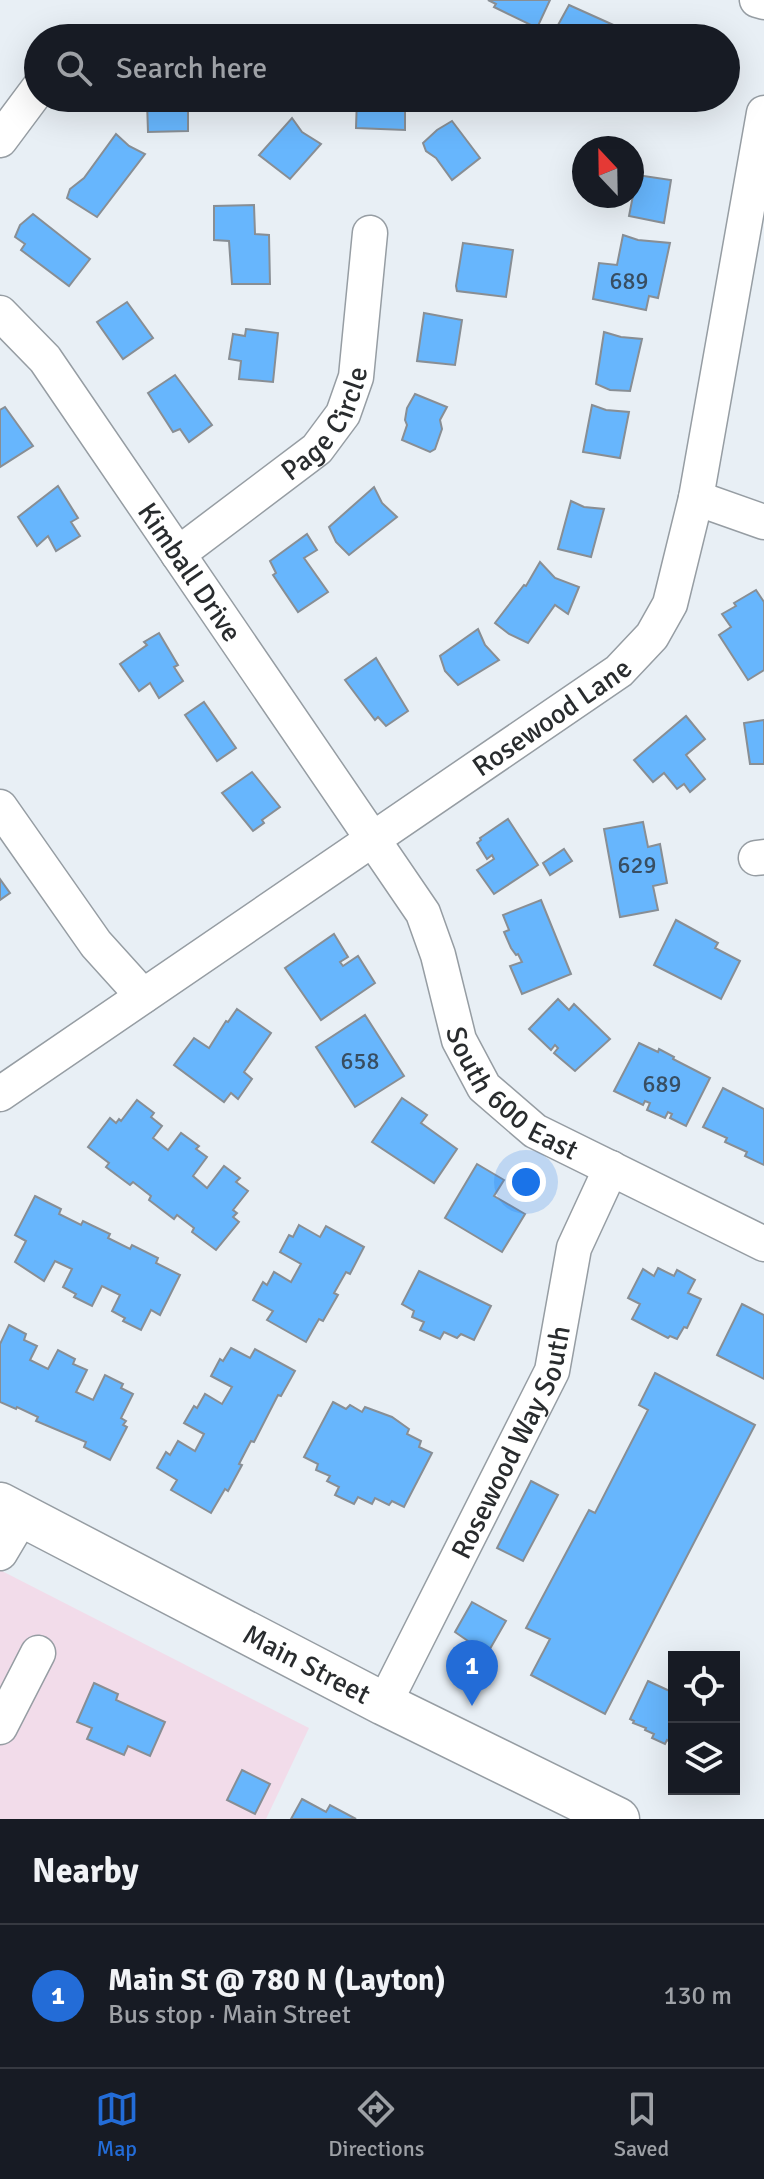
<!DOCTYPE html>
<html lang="en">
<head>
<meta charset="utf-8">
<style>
  :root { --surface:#171b24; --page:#242831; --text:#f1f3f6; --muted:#9ea1a6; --line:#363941; --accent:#236cd7 }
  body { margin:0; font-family:Signika,sans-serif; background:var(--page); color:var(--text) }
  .controls { position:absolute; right:24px; bottom:24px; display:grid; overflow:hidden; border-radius:0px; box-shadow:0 8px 32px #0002 }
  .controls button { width:72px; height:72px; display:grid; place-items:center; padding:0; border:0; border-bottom:2px solid var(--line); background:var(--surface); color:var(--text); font:40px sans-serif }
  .compass { position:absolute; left:572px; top:136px; width:72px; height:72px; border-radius:50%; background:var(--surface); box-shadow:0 8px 32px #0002; rotate:338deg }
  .you { position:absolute; left:526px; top:1182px; width:28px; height:28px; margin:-20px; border:6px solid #fff; border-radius:50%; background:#1a73e8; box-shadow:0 0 0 12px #1a73e833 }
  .badge { display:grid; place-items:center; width:52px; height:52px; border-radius:50%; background:var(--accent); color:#fff; font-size:26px; font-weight:700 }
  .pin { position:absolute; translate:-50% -66px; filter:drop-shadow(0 2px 4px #0008) }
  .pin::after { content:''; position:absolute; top:42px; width:28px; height:24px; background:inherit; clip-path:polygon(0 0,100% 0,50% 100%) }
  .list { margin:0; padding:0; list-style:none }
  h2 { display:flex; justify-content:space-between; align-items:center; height:104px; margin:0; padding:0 32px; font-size:34px }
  h2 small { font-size:26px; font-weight:400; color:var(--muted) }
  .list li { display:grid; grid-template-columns:52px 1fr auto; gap:24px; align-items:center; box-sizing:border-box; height:144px; padding:0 32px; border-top:2px solid var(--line) }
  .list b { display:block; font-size:30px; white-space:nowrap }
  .list p { margin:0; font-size:26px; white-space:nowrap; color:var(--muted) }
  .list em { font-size:26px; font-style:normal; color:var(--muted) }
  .icon { flex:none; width:44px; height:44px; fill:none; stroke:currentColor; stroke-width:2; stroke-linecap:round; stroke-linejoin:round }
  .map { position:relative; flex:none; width:764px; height:1819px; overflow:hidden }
  .search { position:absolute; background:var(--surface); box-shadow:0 8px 32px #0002; left:24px; right:24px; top:24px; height:88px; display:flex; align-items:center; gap:20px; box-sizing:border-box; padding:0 28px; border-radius:44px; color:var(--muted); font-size:30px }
  .sheet { height:248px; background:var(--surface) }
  nav { display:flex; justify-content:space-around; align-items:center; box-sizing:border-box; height:112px; border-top:2px solid var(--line); background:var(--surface); font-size:22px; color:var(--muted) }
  nav a { display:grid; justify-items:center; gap:4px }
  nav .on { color:var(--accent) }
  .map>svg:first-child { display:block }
  .commercial { fill:#f2dcea }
  .building { fill:#67b6fd; stroke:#888e94; stroke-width:2 }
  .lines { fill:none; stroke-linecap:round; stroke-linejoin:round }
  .minor-casing { stroke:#969da3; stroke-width:37 }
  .major-casing { stroke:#969da3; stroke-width:45 }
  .minor { stroke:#fff; stroke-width:34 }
  .major { stroke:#fff; stroke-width:42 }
  .labels { text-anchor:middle; stroke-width:6; stroke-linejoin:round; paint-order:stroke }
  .number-label { font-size:24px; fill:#384e62 }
  .street-label { font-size:28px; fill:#292c2e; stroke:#fff }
</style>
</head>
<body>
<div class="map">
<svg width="764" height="1819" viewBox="0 0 764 1819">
  <rect width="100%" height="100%" fill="#e8eff5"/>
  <!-- commercial -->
  <polygon class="commercial" points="0,1570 309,1728 266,1819 0,1819"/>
  <!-- building -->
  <g class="building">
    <polygon points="488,0 550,0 537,28 494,7 496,4"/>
    <polygon points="569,5 618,27 611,38 557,38 552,36"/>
    <polygon points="133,98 188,98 188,131 148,132 147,102 133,103"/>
    <polygon points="357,98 405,98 405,130 356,128"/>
    <polygon points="645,98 680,98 676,108"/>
    <polygon points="292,118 302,132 321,144 290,179 259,155"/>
    <polygon points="452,121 480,158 452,180 436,158 426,151 423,143 437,130"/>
    <polygon points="116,134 129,146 145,154 97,217 67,198 70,189 84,178"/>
    <polygon points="637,175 671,180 664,223 629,216"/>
    <polygon points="254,205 255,234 269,235 270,284 232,284 229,241 214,240 214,206"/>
    <polygon points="33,214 90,259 69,286 21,250 25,244 15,237 20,225"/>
    <polygon points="623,235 638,240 670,243 658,298 649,296 646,310 593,299 599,263 617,265"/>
    <polygon points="463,243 513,250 506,297 457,291 456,286"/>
    <polygon points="127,302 153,338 123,359 97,322"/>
    <polygon points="424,313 462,320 455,365 417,361"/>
    <polygon points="246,329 278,333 273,382 239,379 241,361 229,359 233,334 245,336"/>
    <polygon points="604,332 621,337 642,339 630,391 610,390 596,384"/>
    <polygon points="175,375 212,425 189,442 180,429 173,432 148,393"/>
    <polygon points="415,394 447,407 440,420 442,429 435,449 430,452 402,440 407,425 405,420 407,408"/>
    <polygon points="592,405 606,410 629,412 620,458 583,452"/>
    <polygon points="5,407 33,446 0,467 0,410"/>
    <polygon points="58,486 78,518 71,522 80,536 56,551 48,536 37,546 18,517"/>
    <polygon points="374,487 382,503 397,517 349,555 336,542 329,527"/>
    <polygon points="571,501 584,507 604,509 591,557 558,549"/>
    <polygon points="307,534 317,550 304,558 328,592 298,612 273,575 276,573 270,561"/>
    <polygon points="540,562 555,578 579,587 568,614 555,605 528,643 509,634 495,623 524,585 526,586"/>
    <polygon points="756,590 764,602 764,670 748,680 719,635 731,627 722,614 736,606 734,603"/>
    <polygon points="478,629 485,645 499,660 458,685 445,671 440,656"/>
    <polygon points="159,633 178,665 174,667 183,681 159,698 150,683 139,691 120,664 147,645 144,642"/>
    <polygon points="376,658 408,711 386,726 378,717 375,720 345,680"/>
    <polygon points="204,702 236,748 217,761 185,715"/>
    <polygon points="686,716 705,739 686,755 705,779 690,792 684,784 677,789 664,773 653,782 634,760"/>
    <polygon points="764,720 764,764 750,764 744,723"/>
    <polygon points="252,772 280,807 262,820 264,823 253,831 222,793"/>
    <polygon points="508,819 538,865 494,894 477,870 494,859 492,855 487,859 477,843 481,840 480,838"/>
    <polygon points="643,822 648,847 660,844 667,883 653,886 658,910 620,917 604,829"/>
    <polygon points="564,849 572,861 550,875 543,863"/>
    <polygon points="0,879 10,893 0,900"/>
    <polygon points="541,900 571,974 522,994 510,966 522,962 518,954 516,955 511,948 504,932 509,930 503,915"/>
    <polygon points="676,920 718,943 715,948 740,961 721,999 654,965"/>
    <polygon points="334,934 348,957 340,962 343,966 358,956 375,983 321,1020 285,968"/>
    <polygon points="558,999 569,1010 574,1004 610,1039 575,1071 554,1053 558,1048 555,1045 551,1050 529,1029"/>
    <polygon points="237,1009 271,1033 244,1072 252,1079 238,1099 231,1093 224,1102 174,1065 194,1038 209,1048 226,1021 228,1022"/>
    <polygon points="365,1015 404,1076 355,1107 316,1047"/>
    <polygon points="639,1043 658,1052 659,1049 674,1057 673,1059 710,1078 686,1126 670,1118 672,1114 668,1112 665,1118 647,1110 650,1103 645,1101 643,1105 614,1091"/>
    <polygon points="723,1088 764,1109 764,1165 745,1156 747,1152 725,1142 727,1138 703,1127"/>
    <polygon points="402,1098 427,1115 421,1123 457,1149 434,1183 372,1142"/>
    <polygon points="137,1100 154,1113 151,1117 162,1126 153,1138 168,1150 181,1133 199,1146 196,1149 207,1157 193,1176 207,1188 224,1166 240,1178 236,1182 248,1191 233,1210 237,1213 233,1217 239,1222 216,1250 192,1232 194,1228 177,1215 174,1219 149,1200 151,1196 133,1182 130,1185 106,1167 109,1163 88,1147 110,1118 116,1123 119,1119 121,1121"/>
    <polygon points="477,1164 504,1180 494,1196 525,1214 502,1252 445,1218"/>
    <polygon points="35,1196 61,1209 59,1214 81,1225 83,1221 110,1234 108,1238 130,1249 132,1245 158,1258 156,1263 180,1275 160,1315 151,1310 141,1330 123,1321 125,1318 112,1311 120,1295 102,1286 92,1306 74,1297 76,1294 63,1287 72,1269 55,1261 44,1281 15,1262 26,1241 15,1235"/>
    <polygon points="299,1225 320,1237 326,1226 364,1247 350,1274 346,1272 334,1293 338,1295 323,1321 319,1319 306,1342 267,1320 273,1311 253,1300 263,1282 267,1285 274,1272 291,1282 301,1264 280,1252 289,1235 293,1237"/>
    <polygon points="658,1268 674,1276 677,1270 695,1280 688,1293 701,1299 687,1328 684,1327 677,1339 670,1336 668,1338 632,1319 640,1304 628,1298 643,1269 654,1276"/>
    <polygon points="419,1271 491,1306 474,1340 461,1334 457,1338 444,1332 440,1339 420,1330 424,1322 412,1317 414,1311 402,1304"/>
    <polygon points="742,1304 764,1315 764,1379 717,1355"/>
    <polygon points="9,1325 26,1334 24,1340 37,1346 30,1360 48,1369 58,1350 75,1359 73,1364 87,1370 76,1392 93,1400 105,1375 123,1384 121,1388 133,1394 121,1418 126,1421 123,1425 127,1427 110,1460 84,1447 86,1442 36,1421 38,1417 17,1407 16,1409 0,1402 0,1344"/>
    <polygon points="231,1348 250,1358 255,1349 295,1371 281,1396 278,1395 254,1442 251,1441 239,1464 242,1465 228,1491 225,1489 211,1513 171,1490 177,1480 157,1468 166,1452 170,1455 178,1441 195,1451 204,1434 184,1423 194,1406 197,1408 205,1394 222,1404 232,1387 211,1376 220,1359 223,1361"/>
    <polygon points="655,1373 755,1425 605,1714 531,1675 550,1639 526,1628 589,1510 595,1513 648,1410 639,1405"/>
    <polygon points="333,1402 346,1409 350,1405 362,1412 365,1407 392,1417 409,1429 407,1434 421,1441 419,1447 432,1453 404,1507 392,1501 389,1505 375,1498 372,1504 358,1497 354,1504 335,1495 339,1487 327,1481 330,1476 316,1470 318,1464 304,1457"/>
    <polygon points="531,1481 558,1495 523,1561 497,1548"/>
    <polygon points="472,1602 506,1621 487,1654 455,1632"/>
    <polygon points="648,1681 674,1693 674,1738 670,1742 667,1740 665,1744 652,1738 654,1734 645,1730 646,1728 633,1723 634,1721 630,1719"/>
    <polygon points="94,1683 118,1694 116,1700 165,1722 150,1756 128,1746 124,1755 87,1739 92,1728 77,1722"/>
    <polygon points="242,1770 270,1784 255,1814 227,1800"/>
    <polygon points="302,1799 326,1812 330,1805 356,1819 291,1819"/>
  </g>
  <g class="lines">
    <defs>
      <g id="minor">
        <polyline points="757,0 764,2"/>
        <polyline points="0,140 38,89"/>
        <path id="s1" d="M0,313L45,359L423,913L438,955L459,1040L484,1087L535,1131L764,1244"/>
        <polyline points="696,498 764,522"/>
        <path id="s2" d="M178,554L317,449L343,414L356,377L370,233"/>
        <polyline points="0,807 96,944 143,996"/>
        <polyline points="756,858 764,857"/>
        <path id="s3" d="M0,1094L619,671L652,636L670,604L696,498L764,113"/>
        <polyline points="0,1553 22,1516"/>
        <path id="s4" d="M384,1704L552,1371L574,1248L611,1168"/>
        <polyline points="0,1727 38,1653"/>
      </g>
      <g id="major">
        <path id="s5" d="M0,1504L384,1704L618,1819"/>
      </g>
    </defs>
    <!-- minor casing -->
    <use href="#minor" class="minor-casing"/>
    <!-- major casing -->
    <use href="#major" class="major-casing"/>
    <!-- minor -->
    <use href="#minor" class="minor"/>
    <!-- major -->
    <use href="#major" class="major"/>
  </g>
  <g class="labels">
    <!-- number labels -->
    <g class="number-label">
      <text x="629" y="289">689</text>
      <text x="637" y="873">629</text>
      <text x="360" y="1069">658</text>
      <text x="662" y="1092">689</text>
    </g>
    <!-- street labels -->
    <g class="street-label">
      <text dy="10" stroke="none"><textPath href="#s2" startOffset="200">Page Circle</textPath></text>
      <text dy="10" stroke="none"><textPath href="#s1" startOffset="322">Kimball Drive</textPath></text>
      <text dy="10" stroke="none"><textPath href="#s3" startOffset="668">Rosewood Lane</textPath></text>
      <text dy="10" stroke="none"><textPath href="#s1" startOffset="944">South 600 East</textPath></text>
      <text dy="10" stroke="none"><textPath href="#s4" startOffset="292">Rosewood Way South</textPath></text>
      <text dy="10" stroke="none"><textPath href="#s5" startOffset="346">Main Street</textPath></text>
    </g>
  </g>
</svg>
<div class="controls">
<button><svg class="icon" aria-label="locate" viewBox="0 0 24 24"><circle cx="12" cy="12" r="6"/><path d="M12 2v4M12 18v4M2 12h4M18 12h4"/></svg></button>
<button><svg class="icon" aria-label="layers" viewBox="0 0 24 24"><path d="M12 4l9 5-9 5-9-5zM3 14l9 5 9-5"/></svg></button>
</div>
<svg class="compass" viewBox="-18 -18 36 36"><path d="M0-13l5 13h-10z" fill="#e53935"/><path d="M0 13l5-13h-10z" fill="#9ea1a6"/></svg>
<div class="you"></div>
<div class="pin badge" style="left:472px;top:1706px">1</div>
<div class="search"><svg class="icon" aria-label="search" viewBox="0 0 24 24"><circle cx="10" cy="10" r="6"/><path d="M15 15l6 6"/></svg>Search here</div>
</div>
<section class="sheet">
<h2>Nearby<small></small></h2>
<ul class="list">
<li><span class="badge">1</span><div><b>Main St @ 780 N (Layton)</b><p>Bus stop · Main Street</p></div><em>130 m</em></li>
</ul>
</section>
<nav>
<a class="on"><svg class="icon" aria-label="map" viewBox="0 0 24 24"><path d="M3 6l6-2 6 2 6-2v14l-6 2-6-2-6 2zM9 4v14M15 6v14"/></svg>Map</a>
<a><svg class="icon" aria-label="directions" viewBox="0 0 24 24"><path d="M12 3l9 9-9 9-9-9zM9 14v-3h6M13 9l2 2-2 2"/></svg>Directions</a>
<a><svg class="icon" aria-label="saved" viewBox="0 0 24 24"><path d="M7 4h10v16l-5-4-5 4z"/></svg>Saved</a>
</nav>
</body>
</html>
